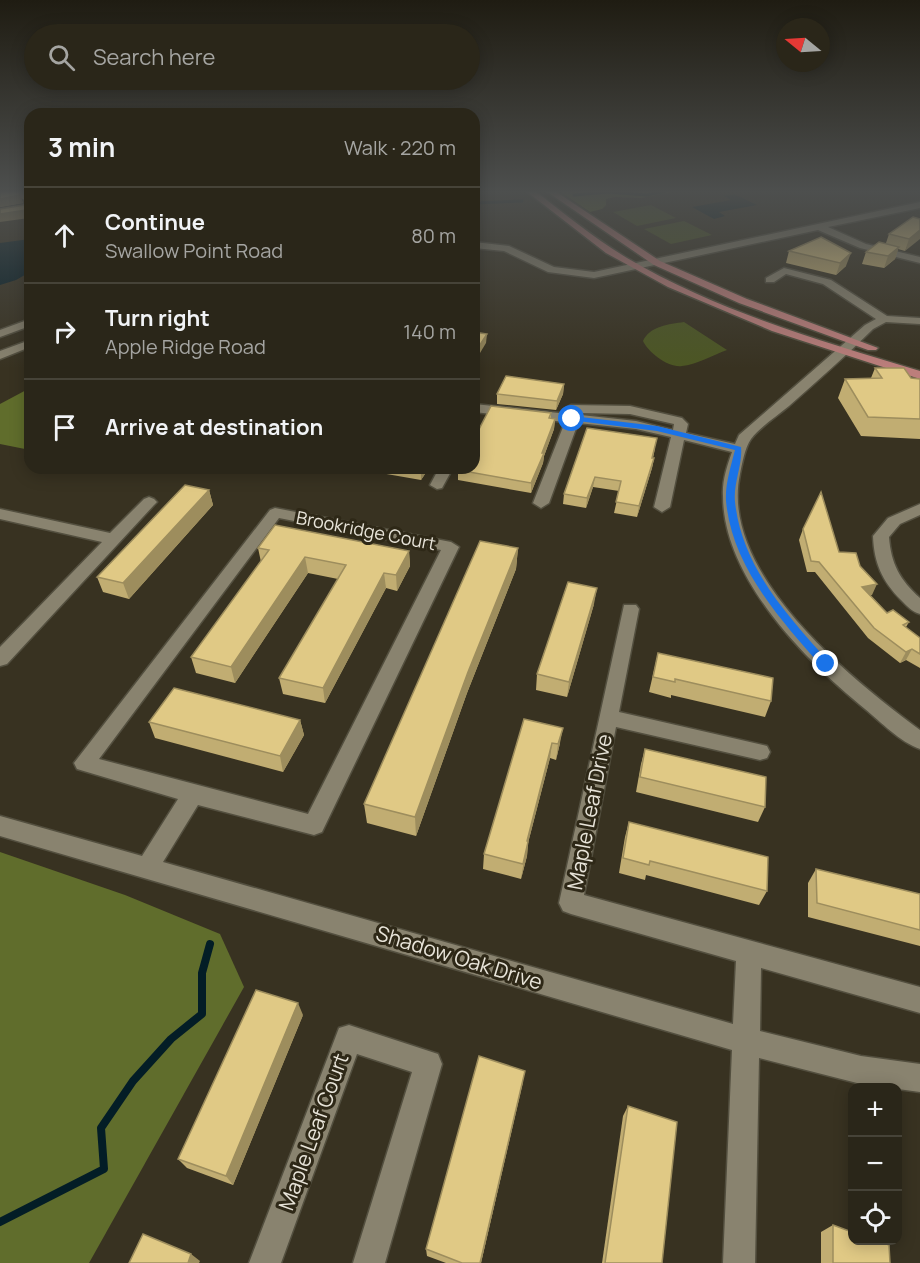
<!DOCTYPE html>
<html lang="en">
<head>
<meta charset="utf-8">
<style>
  :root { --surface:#2a2619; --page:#322e22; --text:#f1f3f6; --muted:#a5a5a2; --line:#464338 }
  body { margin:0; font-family:Manrope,sans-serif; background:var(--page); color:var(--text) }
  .controls { position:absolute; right:18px; bottom:18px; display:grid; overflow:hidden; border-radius:12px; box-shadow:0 3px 15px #0003 }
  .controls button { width:54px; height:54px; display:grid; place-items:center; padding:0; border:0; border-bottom:2px solid var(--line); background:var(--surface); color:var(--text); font:30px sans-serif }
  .compass { position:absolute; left:776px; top:18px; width:54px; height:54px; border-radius:50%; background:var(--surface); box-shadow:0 3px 15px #0003; rotate:288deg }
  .stop { position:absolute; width:18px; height:18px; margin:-14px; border:4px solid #1a73e8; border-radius:50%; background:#fff }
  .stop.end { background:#1a73e8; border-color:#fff; box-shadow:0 2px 6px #0008 }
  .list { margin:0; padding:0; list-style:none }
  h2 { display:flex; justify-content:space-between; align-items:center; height:78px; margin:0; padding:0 24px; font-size:26px }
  h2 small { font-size:20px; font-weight:400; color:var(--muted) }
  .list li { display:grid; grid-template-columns:39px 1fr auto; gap:18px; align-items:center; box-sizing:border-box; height:96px; padding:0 24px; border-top:2px solid var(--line) }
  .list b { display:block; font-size:22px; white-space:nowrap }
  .list p { margin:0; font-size:20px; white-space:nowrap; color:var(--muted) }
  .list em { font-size:20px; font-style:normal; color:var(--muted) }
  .icon { flex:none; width:33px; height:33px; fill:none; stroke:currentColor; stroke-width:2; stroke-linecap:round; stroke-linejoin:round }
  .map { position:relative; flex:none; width:920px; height:1263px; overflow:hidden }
  .search { position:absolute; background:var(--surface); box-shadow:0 3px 15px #0003; left:24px; top:24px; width:456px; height:66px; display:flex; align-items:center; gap:15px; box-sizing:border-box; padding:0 21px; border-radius:33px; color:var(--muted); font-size:22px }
  .panel { position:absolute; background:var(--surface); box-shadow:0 3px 15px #0003; left:24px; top:108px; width:456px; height:366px; border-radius:18px }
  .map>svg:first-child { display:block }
  .green { fill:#4c5623 }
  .forest { fill:#606d2c }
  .water { fill:#031d26 }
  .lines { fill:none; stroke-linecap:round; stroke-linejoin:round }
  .stream-far1 { stroke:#031d26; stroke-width:3 }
  .stream { stroke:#031d26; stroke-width:8 }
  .minor-casing { stroke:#534f3f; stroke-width:3 }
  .major-casing { stroke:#534f3f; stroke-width:3 }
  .minor { fill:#89836f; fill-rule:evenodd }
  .major { fill:#bc7e7b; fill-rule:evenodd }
  .wall { fill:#c1ad72 }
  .shaded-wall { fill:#9d8d5d }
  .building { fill:#e0c985; stroke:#9d8d5d; stroke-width:1.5 }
  .route { fill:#1a73e8 }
  .labels { text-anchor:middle; stroke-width:6; stroke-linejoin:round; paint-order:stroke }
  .street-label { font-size:18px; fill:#e8e4d9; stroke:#2e2817 }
  .near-street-label { font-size:21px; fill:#e8e4d9; stroke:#2e2817 }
</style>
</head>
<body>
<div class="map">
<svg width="920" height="1263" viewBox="0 0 920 1263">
  <rect width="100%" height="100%" fill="#383221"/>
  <!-- green -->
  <g class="green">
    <polygon points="651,205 676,218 637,226 613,212"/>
    <polygon points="684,221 712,235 671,244 644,229"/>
    <path d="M684,322L727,350C713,355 696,365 682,366C668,368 648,352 643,341C650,326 669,324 684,322Z"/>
  </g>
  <!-- forest -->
  <g class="forest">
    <polygon points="559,191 677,191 641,198 615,197 606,199 606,205 602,209 590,212"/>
    <polygon points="30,388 30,450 0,444 0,404"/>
    <polygon points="0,852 125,895 220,934 244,987 89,1263 0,1263"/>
  </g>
  <!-- water -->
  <g class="water">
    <polygon points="734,194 757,205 719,212 725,216 714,219 692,207 731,200 724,196"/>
    <polygon points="30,239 30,272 16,280 0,285 0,243"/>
  </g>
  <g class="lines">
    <!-- stream-far1 -->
    <g class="stream-far1">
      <polyline points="574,195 608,192 647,195 666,191"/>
      <polyline points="474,203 522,201"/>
    </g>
    <!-- stream -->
    <polyline class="stream" points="0,1222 104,1169 101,1128 133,1081 171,1039 202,1014 202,973 210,944"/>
    <defs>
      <g id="minor">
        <polygon points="920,202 920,208 828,227 866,244 920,257 920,263 860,248 818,230 594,278 548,272 504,251 474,248 474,242 509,246 554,267 594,272"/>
        <polygon points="30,204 30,210 0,215 0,209"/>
        <path d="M784,268L831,280L887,316L920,318V324L886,322L873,329C846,356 817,381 789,406C777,416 760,427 751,439C745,447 742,464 740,474C719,573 850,678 920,730V749C900,742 881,722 865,709C806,661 723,578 723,496C722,481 727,466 732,452L684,440L670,507L662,512L654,507L671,437L636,429L578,423L549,503L541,508L533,503L565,422L474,412V404L568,414L564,409L571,405L630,406L682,418L688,424L686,433L735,444L739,435L865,325L876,319L823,284L786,274L774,282H766V278ZM581,413L630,414L674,424L673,430L636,421L581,415Z"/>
        <polygon points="30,319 30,326 0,337 0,330"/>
        <polygon points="30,340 30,347 0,359 0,351"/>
        <polygon points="439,468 453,468 442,488 437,489 430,485"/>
        <polygon points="149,497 154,499 157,502 154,505 7,664 0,666 0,647 102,542 0,519 0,509 110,533 144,499"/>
        <path d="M920,504V515L900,524L889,537C891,564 900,580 920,598V614C912,612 907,606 901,600C882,581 874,563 873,536L888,518Z"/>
        <path d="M275,508L451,542L459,547L322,832L314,835L198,805L163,862L733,1024L736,961L571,914L563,911L559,903L624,605H636L639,609L619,712L767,746L770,752L767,758L760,760L616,727L584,895L920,987V1013L761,968L760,1031L861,1056L920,1064V1092L861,1084L759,1058L755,1263H723L732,1050L0,836V816L142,856L178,799L77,769L74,763L270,510ZM279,518L441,550L308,814L99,759Z"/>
        <polygon points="349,1025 438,1054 442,1064 385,1263 353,1263 412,1072 357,1054 281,1263 249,1263 339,1028"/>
      </g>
      <g id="major">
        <path d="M526,191H535C565,214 594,238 627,258C717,311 820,341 920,371V379L772,331L668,287L606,253Z"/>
        <polygon points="546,191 555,191 660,261 747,299 878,348 876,350 868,350 739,303 654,265"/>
      </g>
    </defs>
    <!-- minor casing -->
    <use href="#minor" class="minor-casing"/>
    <!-- major casing -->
    <use href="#major" class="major-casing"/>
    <!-- minor -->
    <use href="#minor" class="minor"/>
    <!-- major -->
    <use href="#major" class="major"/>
  </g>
  <!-- wall -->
  <g class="wall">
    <polygon points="0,191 30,191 30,203 21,198 23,203 0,207"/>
    <polygon points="920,219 905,251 898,249 895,259 884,268 862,264 866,252 886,243 889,234"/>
    <polygon points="821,237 846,266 836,275 786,263 789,251"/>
    <polygon points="875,368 911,378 920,379 920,439 861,436 838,398 845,379 871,378"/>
    <polygon points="564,384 563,394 556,410 497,404 497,394"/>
    <polygon points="551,413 551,418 555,419 554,429 544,456 543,463 531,493 458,480 458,470"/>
    <polygon points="587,428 655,448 653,458 654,458 652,468 637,517 614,513 619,491 593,487 586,508 563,504 564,494"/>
    <polygon points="352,468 429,468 421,480"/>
    <polygon points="209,490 213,505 129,599 103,592 97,577"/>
    <polygon points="803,529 860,566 872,595 870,595 887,613 909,622 906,627 920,638 920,668 906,660 900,663 868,638 815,572 807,572 799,540"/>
    <polygon points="258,548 409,551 410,566 397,591 386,588 325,703 283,694 279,678 338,579 308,573 235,683 196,673 191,657 261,562"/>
    <polygon points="518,548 516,569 467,693 416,836 367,823 364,804"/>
    <polygon points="594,604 567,697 536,690 537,674"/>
    <polygon points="658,653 771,701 765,717 671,695 671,698 649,692"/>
    <polygon points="524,719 560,743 556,760 550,758 528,843 527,856 521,879 483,869 484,854"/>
    <polygon points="300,720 304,735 283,772 155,738 149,722"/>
    <polygon points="645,749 765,807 758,822 636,792 641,764"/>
    <polygon points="629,822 767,891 759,905 646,875 645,880 619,873 625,837"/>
    <polygon points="816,869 920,894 920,946 808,917 808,883"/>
    <polygon points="303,1015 233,1185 187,1168 178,1159"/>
    <polygon points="523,1082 481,1263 446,1263 427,1256 426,1249"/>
    <polygon points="628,1106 662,1263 602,1263 623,1116"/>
    <polygon points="833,1225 890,1263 821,1263 821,1232"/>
  </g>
  <!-- shaded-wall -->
  <g class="shaded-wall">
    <polygon points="20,195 23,203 0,207 0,199"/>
    <polygon points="26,210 29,218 0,222 0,214"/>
    <polygon points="920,230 920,239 905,251 909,239"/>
    <polygon points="899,247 895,259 884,268 888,256"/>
    <polygon points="851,253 846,266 836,275 840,263"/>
    <polygon points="487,334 486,343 474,363 474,354"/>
    <polygon points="564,384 563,394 556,410 557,401"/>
    <polygon points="555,419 554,429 544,456 543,463 531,493 531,483"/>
    <polygon points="654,458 652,468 637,517 639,506"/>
    <polygon points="422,468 429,468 421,480 421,470"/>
    <polygon points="595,477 593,487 586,508 587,498"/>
    <polygon points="209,490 213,505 129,599 123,583"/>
    <polygon points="518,548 516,569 467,693 416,836 415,817 468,672"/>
    <polygon points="409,551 410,566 397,591 396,575"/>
    <polygon points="305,557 308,573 235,683 231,667"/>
    <polygon points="384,573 386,588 325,703 323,688"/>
    <polygon points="877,584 872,595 857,598 862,587"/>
    <polygon points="597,588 594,604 567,697 569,682"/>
    <polygon points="912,649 906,660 900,663 906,652"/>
    <polygon points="300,720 304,735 283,772 280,756"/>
    <polygon points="563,728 560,743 556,760 558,744"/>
    <polygon points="552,743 550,758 528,843 527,856 521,879 527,841"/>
    <polygon points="298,1003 303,1015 233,1185 226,1176"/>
    <polygon points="525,1071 481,1263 480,1263"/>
    <polygon points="191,1254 200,1261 199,1263 188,1263"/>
  </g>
  <!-- building -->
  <g class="building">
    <polygon points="0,191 18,191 20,195 0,199"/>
    <polygon points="19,191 30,191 30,197"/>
    <polygon points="24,205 26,210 0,214 0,209"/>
    <polygon points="913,217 920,219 920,230 909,239 889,234"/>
    <polygon points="821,237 851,253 840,263 789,251"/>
    <polygon points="879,242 899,247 888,256 866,252"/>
    <polygon points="474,332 487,334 474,354"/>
    <polygon points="875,368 904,368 911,378 920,379 920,419 868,417 845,379 882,378"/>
    <polygon points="506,376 564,384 557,401 497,394"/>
    <polygon points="491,406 551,413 549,418 555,419 542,453 544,453 531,483 458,470 459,468 474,468 474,439"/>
    <polygon points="587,428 657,438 652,458 654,458 639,506 616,502 621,481 595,477 587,498 564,494"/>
    <polygon points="408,468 422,468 421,470"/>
    <polygon points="185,485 209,490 123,583 97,577"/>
    <polygon points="821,492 839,552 856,553 860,566 877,584 862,587 887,613 893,610 909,622 903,625 920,638 920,654 912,649 906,652 874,628 819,562 811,561 803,529"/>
    <polygon points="275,525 409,551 396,575 384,573 323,688 279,678 346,565 305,557 231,667 191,657 269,550 258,548"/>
    <polygon points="480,541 518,548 468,672 415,817 364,804"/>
    <polygon points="568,582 597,588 569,682 537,674"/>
    <polygon points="658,653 773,678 771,701 675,679 675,682 653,677"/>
    <polygon points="174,688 300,720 280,756 149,722"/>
    <polygon points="524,719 563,728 558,744 552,743 527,841 528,842 523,864 484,854"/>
    <polygon points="645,749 766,777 765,807 640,777"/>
    <polygon points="629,822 768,857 767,891 650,861 649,865 623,858"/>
    <polygon points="816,869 920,894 920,930 817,903"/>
    <polygon points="256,990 298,1003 226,1176 178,1159"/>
    <polygon points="479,1056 525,1071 480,1263 462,1263 426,1249"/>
    <polygon points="628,1106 677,1122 662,1263 605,1263"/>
    <polygon points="833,1225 852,1232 852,1240 876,1240 889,1245 890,1263 833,1263"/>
    <polygon points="143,1234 191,1254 188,1263 129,1263"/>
  </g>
  <!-- sky -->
  <linearGradient id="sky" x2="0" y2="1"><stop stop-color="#1f1c12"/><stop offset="0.52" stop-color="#4d4f4e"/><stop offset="1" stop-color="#4d4f4e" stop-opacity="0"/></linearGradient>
  <rect width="920" height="368" fill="url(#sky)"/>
  <!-- route -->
  <path class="route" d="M572,416L657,426L741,447C743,464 733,483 735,502C742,567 787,615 829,662V667H822C780,619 732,567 726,501C725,484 731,466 735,450L657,431L570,420Z"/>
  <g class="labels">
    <!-- street labels -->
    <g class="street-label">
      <text transform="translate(366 531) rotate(11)" y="6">Brookridge Court</text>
    </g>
    <!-- near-street labels -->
    <g class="near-street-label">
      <text transform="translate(590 812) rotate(-79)" y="7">Maple Leaf Drive</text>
      <text transform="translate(459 958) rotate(17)" y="7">Shadow Oak Drive</text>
      <text transform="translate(314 1132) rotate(-70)" y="7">Maple Leaf Court</text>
    </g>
  </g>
</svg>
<div class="controls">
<button>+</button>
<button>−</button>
<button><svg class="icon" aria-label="locate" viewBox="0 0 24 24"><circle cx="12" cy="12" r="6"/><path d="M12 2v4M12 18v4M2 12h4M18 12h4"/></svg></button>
</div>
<svg class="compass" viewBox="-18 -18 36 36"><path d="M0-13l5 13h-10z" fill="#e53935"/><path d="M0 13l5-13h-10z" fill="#a5a5a2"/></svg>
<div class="stop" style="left:572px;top:419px"></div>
<div class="stop end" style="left:826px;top:664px"></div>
<div class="search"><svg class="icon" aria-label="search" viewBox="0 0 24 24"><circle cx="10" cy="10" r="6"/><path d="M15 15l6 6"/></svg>Search here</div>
<section class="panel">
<h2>3 min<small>Walk · 220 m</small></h2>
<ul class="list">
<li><svg class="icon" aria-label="ahead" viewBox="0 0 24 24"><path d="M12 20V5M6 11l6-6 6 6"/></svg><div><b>Continue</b><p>Swallow Point Road</p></div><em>80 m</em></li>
<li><svg class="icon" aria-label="right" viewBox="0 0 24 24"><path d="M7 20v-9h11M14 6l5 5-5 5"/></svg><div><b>Turn right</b><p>Apple Ridge Road</p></div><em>140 m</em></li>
<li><svg class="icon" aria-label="arrive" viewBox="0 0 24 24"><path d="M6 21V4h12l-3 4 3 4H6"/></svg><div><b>Arrive at destination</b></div></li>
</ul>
</section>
</div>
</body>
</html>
